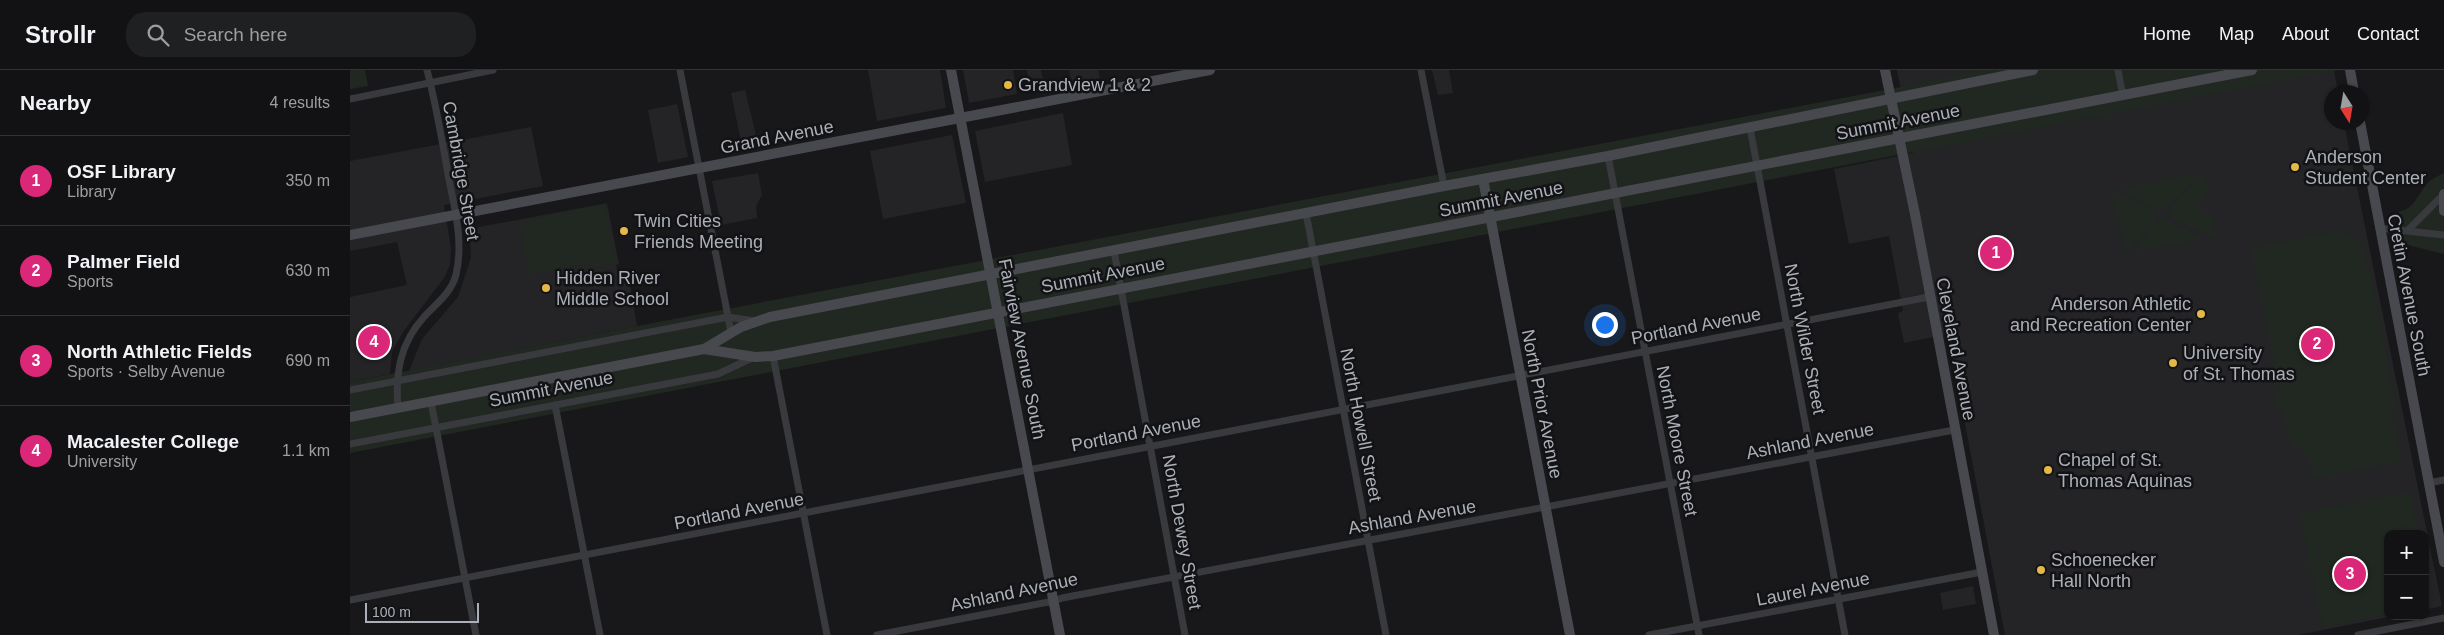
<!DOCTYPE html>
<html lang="en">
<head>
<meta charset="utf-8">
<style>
  :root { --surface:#121214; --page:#1f2022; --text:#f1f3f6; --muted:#9c9ea0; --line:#313234; --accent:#db2777 }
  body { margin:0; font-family:Helvetica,sans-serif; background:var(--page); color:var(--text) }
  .controls { position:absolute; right:15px; bottom:15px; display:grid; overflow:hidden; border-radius:10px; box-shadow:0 1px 4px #0004 }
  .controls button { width:45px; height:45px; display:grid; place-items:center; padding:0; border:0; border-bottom:1px solid var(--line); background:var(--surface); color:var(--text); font:25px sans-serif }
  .compass { position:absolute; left:1974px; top:15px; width:45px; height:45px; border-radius:50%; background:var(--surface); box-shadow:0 1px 4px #0004; rotate:169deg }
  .scale { position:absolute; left:15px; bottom:12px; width:114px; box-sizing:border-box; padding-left:5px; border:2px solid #abafb8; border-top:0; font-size:14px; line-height:18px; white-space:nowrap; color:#abafb8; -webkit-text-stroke:4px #131315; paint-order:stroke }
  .you { position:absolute; left:1254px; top:254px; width:18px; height:18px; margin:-12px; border:4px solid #fff; border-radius:50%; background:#1a73e8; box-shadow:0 0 0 8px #1a73e833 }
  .badge { display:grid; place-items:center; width:32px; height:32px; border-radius:50%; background:var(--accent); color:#fff; font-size:16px; font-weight:700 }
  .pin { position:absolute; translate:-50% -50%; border:2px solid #fff; box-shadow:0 1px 5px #0006 }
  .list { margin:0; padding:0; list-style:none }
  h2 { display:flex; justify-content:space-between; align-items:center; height:65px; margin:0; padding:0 20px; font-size:21px }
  h2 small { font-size:16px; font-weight:400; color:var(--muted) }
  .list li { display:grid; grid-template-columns:32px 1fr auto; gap:15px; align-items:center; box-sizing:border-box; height:90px; padding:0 20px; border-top:1px solid var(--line) }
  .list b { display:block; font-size:19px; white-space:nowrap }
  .list p { margin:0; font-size:16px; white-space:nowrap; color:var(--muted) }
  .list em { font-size:16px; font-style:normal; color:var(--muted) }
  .icon { flex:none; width:28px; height:28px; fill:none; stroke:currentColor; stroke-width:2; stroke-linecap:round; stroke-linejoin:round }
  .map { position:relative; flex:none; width:2094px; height:565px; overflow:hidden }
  header { display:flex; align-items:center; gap:30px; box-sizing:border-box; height:70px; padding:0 25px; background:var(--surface); border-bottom:1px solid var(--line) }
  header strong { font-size:24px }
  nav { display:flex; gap:28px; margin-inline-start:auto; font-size:18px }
  .search { width:350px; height:45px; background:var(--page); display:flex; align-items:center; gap:12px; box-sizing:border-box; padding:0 18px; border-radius:20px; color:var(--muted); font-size:19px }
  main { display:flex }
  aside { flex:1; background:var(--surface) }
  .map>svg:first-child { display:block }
  .built { fill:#242427 }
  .green { fill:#202821 }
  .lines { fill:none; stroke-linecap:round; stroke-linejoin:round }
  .street { stroke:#393a3e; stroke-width:7 }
  .secondary { stroke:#47494e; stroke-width:10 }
  .poi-dot { fill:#e4b746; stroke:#131315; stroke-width:2 }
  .labels { text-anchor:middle; stroke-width:5; stroke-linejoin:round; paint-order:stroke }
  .poi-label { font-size:18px; fill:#abafb8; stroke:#131315; text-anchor:start }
  .street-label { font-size:18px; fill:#abafb8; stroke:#131315 }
</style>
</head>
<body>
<header>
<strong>Strollr</strong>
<div class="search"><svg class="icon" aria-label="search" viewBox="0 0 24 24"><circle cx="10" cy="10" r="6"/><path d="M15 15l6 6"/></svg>Search here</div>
<nav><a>Home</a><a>Map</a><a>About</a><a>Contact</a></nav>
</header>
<main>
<aside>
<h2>Nearby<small>4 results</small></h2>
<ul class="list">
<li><span class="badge">1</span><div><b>OSF Library</b><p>Library</p></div><em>350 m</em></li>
<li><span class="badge">2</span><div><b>Palmer Field</b><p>Sports</p></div><em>630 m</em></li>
<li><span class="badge">3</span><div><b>North Athletic Fields</b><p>Sports · Selby Avenue</p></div><em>690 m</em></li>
<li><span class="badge">4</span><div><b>Macalester College</b><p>University</p></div><em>1.1 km</em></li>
</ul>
</aside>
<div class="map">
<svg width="2094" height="565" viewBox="0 0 2094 565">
  <rect width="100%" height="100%" fill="#18181a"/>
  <!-- built -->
  <g class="built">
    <polygon points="518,0 590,0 596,38 527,51"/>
    <polygon points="613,0 663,0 667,24 619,33"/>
    <polygon points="677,0 691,0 695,19 681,22"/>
    <polygon points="719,0 748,0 750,9 722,14"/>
    <polygon points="1082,0 1099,0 1103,23 1088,25"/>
    <polygon points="1547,0 1984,0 1988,22 1982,22 1982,52 1994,53 2092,536 2075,540 2075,464 2038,464 2038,546 2043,546 1948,565 1655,565 1598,264 1554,273 1548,243 1553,241 1539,166 1499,174 1484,99 1563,83"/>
    <polygon points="395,20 408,73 392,76 381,23"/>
    <polygon points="327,34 338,87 308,93 298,40"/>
    <polygon points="713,43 722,95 635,112 625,61"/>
    <polygon points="181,57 193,116 94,135 101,178 100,195 94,208 53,262 42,282 40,304 0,312 0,227 57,215 47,172 0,181 0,91"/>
    <polygon points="602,65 616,133 533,149 520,81"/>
    <polygon points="408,103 412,125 406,136 407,148 371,155 362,111"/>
    <polygon points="257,133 269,194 266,195 268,205 278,203 287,256 59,301 72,269 108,227 121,188 119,159"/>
    <polygon points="1623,516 1626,534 1593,540 1590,523"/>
  </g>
  <!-- green -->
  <g class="green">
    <polygon points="0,0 15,0 18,16 0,19"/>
    <polygon points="1629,0 1989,0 0,383 0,312 287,256 1551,17"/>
    <path d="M2094,103V184L2054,174L2048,142C2067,138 2067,123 2080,111C2084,108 2089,105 2094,103Z"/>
    <polygon points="1847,104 1816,139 1808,140 1768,119 1803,112 1804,114 1810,113 1810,110"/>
    <polygon points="1850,106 1856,109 1858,121 1849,134 1850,140 1863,149 1866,162 1862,167 1820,146 1819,141"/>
    <polygon points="1765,122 1806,143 1807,149 1775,183 1763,125"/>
    <polygon points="255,134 267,193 246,197 236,194 179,205 169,151"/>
    <polygon points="1817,149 1854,169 1782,182 1809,150"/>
    <polygon points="1990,160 2011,173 2015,195 2019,195 2046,339 2042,342 2052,391 1963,408 1959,387 1944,376 1939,369 1933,342 1925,333 1924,325 1930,323 1901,178"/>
    <polygon points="2060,422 2067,464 2038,464 2038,544 1972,557 1950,443"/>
  </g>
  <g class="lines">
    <!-- street -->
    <g class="street">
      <polyline points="330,0 381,262"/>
      <polyline points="1071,0 1094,116"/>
      <polyline points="1768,0 1773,26"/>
      <polyline points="0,29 143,0"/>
      <polyline points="1400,58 1495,565"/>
      <polyline points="1258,86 1349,565"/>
      <polyline points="956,143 1036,565"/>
      <polyline points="2029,158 2094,165"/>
      <polyline points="2058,160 2094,124"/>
      <polyline points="764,181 835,565"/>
      <polyline points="423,286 477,565"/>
      <polyline points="0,320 378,247 405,251"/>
      <polyline points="81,332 126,565"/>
      <polyline points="205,335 250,565"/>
      <path d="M48,338C45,304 50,273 74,247C86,234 101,223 106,205C114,171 104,137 98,104C92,69 86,34 77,0"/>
      <polyline points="0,374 368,304 404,287"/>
      <polyline points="2079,413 2094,410"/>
      <polyline points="0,530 1579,227"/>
      <polyline points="527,565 704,531 712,528 1604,360"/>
      <polyline points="1299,565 1632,502"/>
      <polyline points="2008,565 2094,548"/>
    </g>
    <!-- secondary -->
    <g class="secondary">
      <polyline points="601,0 710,565"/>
      <polyline points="1535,0 1565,144 1644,565"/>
      <polyline points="2000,0 2004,22"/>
      <polyline points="2010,52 2094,492"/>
      <polyline points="1133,109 1220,565"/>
      <polyline points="2094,124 2094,141"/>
      <polyline points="0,165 860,0"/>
      <polyline points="354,279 391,257 420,247 1094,116 1258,86 1683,0"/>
      <polyline points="0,347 354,279 405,287 423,286 1902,0"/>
    </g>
  </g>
  <!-- markers -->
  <g class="poi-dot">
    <circle cx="658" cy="15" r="5"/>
    <circle cx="1945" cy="97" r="5"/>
    <circle cx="274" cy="161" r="5"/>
    <circle cx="196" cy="218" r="5"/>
    <circle cx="1851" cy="244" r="5"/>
    <circle cx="1823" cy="293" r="5"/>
    <circle cx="1698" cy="400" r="5"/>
    <circle cx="1691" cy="500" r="5"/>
  </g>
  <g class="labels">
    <!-- poi labels -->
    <g class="poi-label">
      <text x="668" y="21">Grandview 1 &amp; 2</text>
      <text x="1955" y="93">Anderson<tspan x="1955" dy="21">Student Center</tspan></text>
      <text x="284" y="157">Twin Cities<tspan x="284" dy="21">Friends Meeting</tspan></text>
      <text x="206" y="214">Hidden River<tspan x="206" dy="21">Middle School</tspan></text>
      <text x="1841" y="240" text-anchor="end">Anderson Athletic<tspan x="1841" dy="21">and Recreation Center</tspan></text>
      <text x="1833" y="289">University<tspan x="1833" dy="21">of St. Thomas</tspan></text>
      <text x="1708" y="396">Chapel of St.<tspan x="1708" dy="21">Thomas Aquinas</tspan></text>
      <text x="1701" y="496">Schoenecker<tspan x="1701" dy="21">Hall North</tspan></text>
    </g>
    <!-- street labels -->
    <g class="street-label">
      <text transform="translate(1548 52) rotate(-11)" y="6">Summit Avenue</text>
      <text transform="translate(427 67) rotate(-11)" y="6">Grand Avenue</text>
      <text transform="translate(111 101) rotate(80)" y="6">Cambridge Street</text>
      <text transform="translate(1151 129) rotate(-11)" y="6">Summit Avenue</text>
      <text transform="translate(753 205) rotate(-11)" y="6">Summit Avenue</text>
      <text transform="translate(2059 225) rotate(79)" y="6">Cretin Avenue South</text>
      <text transform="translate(1346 256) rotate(-11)" y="6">Portland Avenue</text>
      <text transform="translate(1455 269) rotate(79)" y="6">North Wilder Street</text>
      <text transform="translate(672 279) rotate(79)" y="6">Fairview Avenue South</text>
      <text transform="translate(1606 279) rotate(79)" y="6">Cleveland Avenue</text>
      <text transform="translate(201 319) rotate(-11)" y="6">Summit Avenue</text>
      <text transform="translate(1192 334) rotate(79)" y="6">North Prior Avenue</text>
      <text transform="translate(1011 355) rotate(79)" y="6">North Howell Street</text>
      <text transform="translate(786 363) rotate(-11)" y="6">Portland Avenue</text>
      <text transform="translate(1327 371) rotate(79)" y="6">North Moore Street</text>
      <text transform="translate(1460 371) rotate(-11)" y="6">Ashland Avenue</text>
      <text transform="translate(389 441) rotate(-11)" y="6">Portland Avenue</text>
      <text transform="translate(1062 447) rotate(-10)" y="6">Ashland Avenue</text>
      <text transform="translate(832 462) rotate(80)" y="6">North Dewey Street</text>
      <text transform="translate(1463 519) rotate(-11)" y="6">Laurel Avenue</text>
      <text transform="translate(664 522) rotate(-12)" y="6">Ashland Avenue</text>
    </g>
  </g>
</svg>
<div class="controls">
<button>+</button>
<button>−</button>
</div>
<svg class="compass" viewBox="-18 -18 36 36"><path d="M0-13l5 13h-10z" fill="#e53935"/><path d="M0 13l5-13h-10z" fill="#9c9ea0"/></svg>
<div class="scale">100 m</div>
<div class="you"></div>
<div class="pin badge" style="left:1646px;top:183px">1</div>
<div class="pin badge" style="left:1967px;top:274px">2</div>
<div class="pin badge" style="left:2000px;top:504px">3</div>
<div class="pin badge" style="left:24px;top:272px">4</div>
</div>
</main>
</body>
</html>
